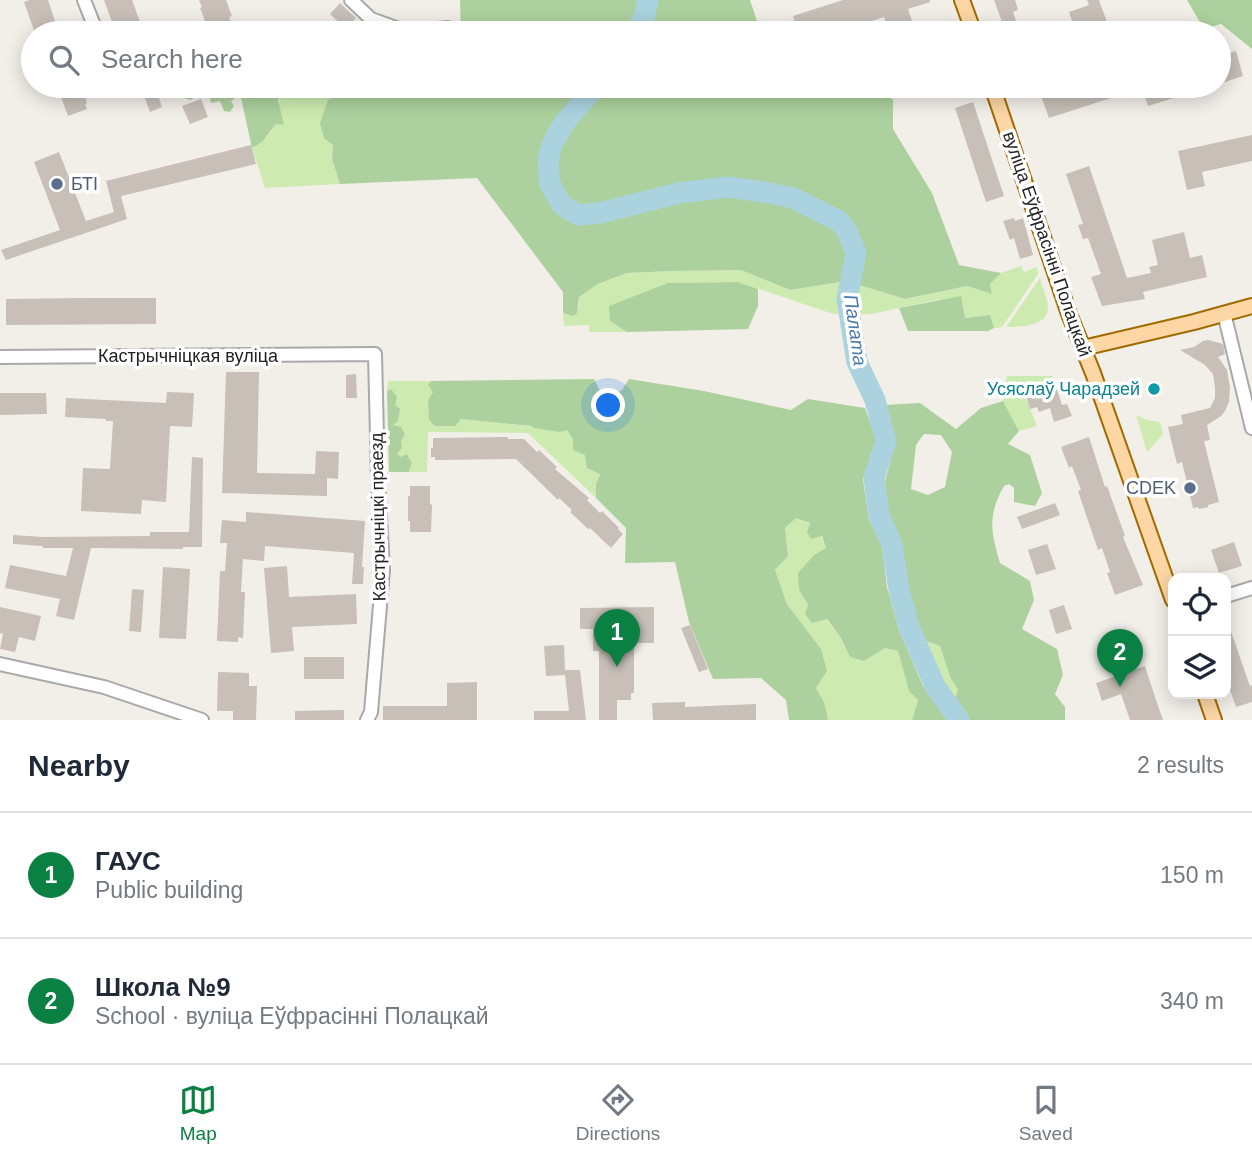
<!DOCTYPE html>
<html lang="en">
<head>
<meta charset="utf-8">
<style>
  :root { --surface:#fff; --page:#f2f2f3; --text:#1f2937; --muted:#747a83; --line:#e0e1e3; --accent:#0b8043 }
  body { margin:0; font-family:Arial,sans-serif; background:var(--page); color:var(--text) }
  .controls { position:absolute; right:21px; bottom:21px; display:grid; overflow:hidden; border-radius:14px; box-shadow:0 4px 18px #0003 }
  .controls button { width:63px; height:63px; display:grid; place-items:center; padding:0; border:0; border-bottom:2px solid var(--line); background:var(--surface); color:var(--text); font:35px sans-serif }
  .you { position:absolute; left:609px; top:406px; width:24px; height:24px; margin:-18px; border:5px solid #fff; border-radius:50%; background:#1a73e8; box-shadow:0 0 0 10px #1a73e833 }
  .badge { display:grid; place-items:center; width:46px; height:46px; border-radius:50%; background:var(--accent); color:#fff; font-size:23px; font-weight:700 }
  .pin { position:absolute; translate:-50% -58px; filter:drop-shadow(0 2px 4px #0008) }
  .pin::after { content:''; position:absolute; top:37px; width:24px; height:21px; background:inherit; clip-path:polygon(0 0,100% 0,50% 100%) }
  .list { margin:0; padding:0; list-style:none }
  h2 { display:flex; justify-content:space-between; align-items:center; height:91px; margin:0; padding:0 28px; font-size:30px }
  h2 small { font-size:23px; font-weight:400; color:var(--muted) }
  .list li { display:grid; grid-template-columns:46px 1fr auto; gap:21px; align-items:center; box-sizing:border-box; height:126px; padding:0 28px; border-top:2px solid var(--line) }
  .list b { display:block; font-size:26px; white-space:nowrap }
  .list p { margin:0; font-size:23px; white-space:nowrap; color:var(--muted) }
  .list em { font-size:23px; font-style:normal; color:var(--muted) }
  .icon { flex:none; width:38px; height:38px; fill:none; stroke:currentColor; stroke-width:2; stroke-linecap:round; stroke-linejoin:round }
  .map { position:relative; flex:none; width:1252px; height:720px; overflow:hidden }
  .search { position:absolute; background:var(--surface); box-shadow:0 4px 18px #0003; left:21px; right:21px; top:21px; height:77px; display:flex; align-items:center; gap:18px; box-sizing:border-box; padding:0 24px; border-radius:38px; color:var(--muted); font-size:26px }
  .sheet { height:343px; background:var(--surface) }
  nav { display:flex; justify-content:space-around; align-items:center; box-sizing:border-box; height:98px; border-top:2px solid var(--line); background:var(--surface); font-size:19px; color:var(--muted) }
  nav a { display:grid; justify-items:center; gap:4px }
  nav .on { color:var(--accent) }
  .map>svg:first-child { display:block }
  .grass { fill:#cdebb0 }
  .forest { fill:#add19e; fill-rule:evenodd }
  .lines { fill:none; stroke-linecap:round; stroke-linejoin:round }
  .river { stroke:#aad3df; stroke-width:21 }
  .building { fill:#c7bfb8 }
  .minor-casing { stroke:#a9a9a9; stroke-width:16 }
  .major-casing { stroke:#a06b00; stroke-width:18 }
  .minor { stroke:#fff; stroke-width:12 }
  .major { stroke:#fcd6a4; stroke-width:14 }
  .service-dot { fill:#5c6f8a; stroke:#fff; stroke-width:2.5 }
  .culture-dot { fill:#0f9aa8; stroke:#fff; stroke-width:2.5 }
  .labels { text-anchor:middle; stroke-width:7; stroke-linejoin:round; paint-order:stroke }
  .service-label { font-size:18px; fill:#4e5e75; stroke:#fff; text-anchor:start }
  .street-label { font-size:18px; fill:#222; stroke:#fff }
  .culture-label { font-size:18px; fill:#0d838f; stroke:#fff; text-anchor:end }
  .water-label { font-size:19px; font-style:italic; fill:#4a7aab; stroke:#fff }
</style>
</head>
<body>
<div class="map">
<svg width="1252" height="720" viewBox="0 0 1252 720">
  <rect width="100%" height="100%" fill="#f2efe9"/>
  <!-- grass -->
  <g class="grass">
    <path d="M278,86H341L345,89L328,100L333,145L332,159L340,184L265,188L252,148C261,142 273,133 276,122C279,112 277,103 283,93Z"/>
    <polygon points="1021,266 1024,272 1037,267 1038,274 1002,327 994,328 989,315 965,318 940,299 872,314 833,314 738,282 668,283 610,321 627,332 589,332 589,325 564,326 563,313 573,316 579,305 579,297 598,284 627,273 673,271 741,270 790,290 846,281 905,299 967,286 992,294 990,284 1001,273"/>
    <path d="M1040,278C1042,287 1047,297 1048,306C1049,327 1021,327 1006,327Z"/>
    <polygon points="1007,376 1052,376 1055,386 1025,396 1037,426 1019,431 1003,401"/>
    <path d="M388,381H431L428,385L461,419L567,430L600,473L596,484V498L528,433L428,432L427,472H409L412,463L407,454L400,457C389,443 394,423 394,407C394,401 392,395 391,390L387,391Z"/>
    <polygon points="1136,415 1147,420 1160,422 1163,434 1147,452"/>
    <path d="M796,518C814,524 820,530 826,548L799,590L808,606L826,619L841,638L850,657L864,661L885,648L898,651L909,691L918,700L912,720H827L828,718L824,702L816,688L821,649L787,604L775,570L788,556L785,528Z"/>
    <polygon points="926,641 940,646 950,677 958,690 954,702 943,682"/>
  </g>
  <!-- forest -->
  <g class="forest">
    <polygon points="460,0 750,0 761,33 461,33"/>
    <polygon points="1187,0 1252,0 1252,49 1221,24 1204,29"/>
    <polygon points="188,86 243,86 249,89 257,86 278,86 283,93 278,100 284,125 276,124 262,142 252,148 241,98 238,96 231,101 234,106 230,112 224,111 220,101 211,103 209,94 203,96 199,92 191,100 181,97 181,92 186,90"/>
    <polygon points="350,86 372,86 378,89 463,90 463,86 862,86 873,95 886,93 893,100 893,129 932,193 959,265 1001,273 990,284 992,294 967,286 905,299 846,281 790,290 741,270 673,271 627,273 598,284 579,297 577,313 573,316 563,313 563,292 477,178 340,184 332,159 333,145 324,138 320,123 328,100"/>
    <polygon points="738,282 758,289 758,306 748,329 627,332 610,321 609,306 668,283"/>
    <polygon points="961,296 965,318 990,315 994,328 988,331 908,331 899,308"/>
    <polygon points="594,379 601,393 610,396 622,390 629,379 704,391 791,410 808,399 865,408 876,439 863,479 869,520 881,538 887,587 899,630 923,686 950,720 912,720 918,700 909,691 898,651 885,648 864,661 850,657 841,638 827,619 812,623 805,614 808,605 799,590 798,573 814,555 826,548 822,536 811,539 807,532 810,523 796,518 785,528 788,556 775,570 787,604 821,649 827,671 816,688 824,702 828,718 827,720 789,720 786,700 761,678 713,679 689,622 675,562 625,563 626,528 596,498 596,484 600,474 587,468 585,455 573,450 573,439 567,430 560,432 534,428 531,426 461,419 455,426 435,426 429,420 428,400 433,392 428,385 431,381"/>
    <polygon points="391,389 397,397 395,405 400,409 398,421 393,425 401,427 405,434 401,442 402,448 397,453 400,457 407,454 412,463 409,472 389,472 387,391"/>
    <path d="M1003,401L1019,431L1008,444L1030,455L1042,493L1035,506L1014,502V488L1009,484L1004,486C987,516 991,532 1000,563L1030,581L1034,600L1022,629L1057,649L1063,675L1055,694L1065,707V720H968L954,702L958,690L950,677L940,646L926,641L918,623L908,588L901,543L888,513L885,481L895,444L884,405L920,403L956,429L981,408ZM924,434L941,435L952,452L945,487L928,495L911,489L916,445Z"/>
  </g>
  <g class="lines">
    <!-- river -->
    <g class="river">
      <polyline points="634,33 644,18 648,0"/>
      <polyline points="596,86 565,122 553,142 548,160 550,184 562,205 578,215 600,213 679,193 728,187 764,192 793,198 839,221 847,231 856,253 847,299 857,362 875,400 886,441 874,478 879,515 892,545 899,590 909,627 935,686 959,720"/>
    </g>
  </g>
  <!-- building -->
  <g class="building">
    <polygon points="30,0 48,0 59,33 35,33 24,2"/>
    <polygon points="104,0 132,0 144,33 116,33"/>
    <polygon points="199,0 226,0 232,16 229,17 232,24 220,33 213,33 209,23 206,24 200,8 202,7"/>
    <polygon points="843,0 930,0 930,2 908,9 916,33 889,33 884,17 834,33 798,33 793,16"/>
    <polygon points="994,0 1015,0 1018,10 1013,12 1020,33 1000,33 997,24 1002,22"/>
    <polygon points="1087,0 1099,0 1107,22 1076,33 1069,12 1089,5"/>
    <polygon points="340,3 356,18 346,29 330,14"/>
    <polygon points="1236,51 1243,76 1219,84 1219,56"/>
    <polygon points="57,86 78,86 80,89 82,88 87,103 85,104 87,109 68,116"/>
    <polygon points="1072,86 1206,86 1206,88 1148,106 1142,88 1049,118 1041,96"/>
    <polygon points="156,89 162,107 150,112 143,93"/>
    <polygon points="201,99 208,117 190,124 182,106"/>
    <polygon points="973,102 1004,196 986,202 955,108"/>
    <polygon points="1252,135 1252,161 1202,172 1205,186 1187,190 1178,151"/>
    <polygon points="251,145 256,164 121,196 127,219 6,260 1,250 60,230 34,162 59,152 86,221 114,212 106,181"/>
    <polygon points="1089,166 1127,278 1151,273 1149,267 1158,265 1152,240 1184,232 1190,258 1202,255 1207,277 1143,292 1145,299 1102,306 1091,277 1101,274 1088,238 1083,239 1078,225 1083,224 1066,174"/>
    <polygon points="1014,218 1015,221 1023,218 1033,255 1020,259 1014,238 1010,240 1003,221"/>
    <polygon points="84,298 156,298 156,324 6,325 6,299"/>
    <polygon points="1208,340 1223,344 1225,354 1218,357 1227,370 1230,388 1229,402 1225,411 1221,416 1207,425 1210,440 1204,441 1219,502 1208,505 1208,507 1199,509 1198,507 1193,508 1182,462 1177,464 1168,427 1183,424 1181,415 1210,408 1215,398 1215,388 1213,374 1205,365 1180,350 1194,347 1203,341"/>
    <polygon points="226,372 259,372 257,473 315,474 316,451 339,452 338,479 327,478 327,496 222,493"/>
    <polygon points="356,374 357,398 346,398 346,375"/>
    <polygon points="1056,386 1062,405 1067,404 1072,416 1054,422 1050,408 1039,412 1037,407 1030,409 1026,396"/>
    <polygon points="167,392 194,393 192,427 170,426 166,502 142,500 141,514 81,511 83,468 110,469 113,421 106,421 106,419 65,417 66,398 166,403"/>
    <polygon points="0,393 46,393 47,414 0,415"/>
    <polygon points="507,437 508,439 524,439 537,452 539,450 557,467 555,469 589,498 587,500 600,513 602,511 619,528 618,529 623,534 611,548 590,528 588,529 570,512 572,510 559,498 558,500 516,459 435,460 435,457 431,457 431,448 433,448 433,438"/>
    <polygon points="1089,437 1105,487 1107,486 1125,536 1123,537 1143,585 1115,595 1107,573 1110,572 1102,548 1098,550 1078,491 1081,490 1072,466 1069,468 1061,447"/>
    <polygon points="192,457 203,458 202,547 183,547 183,549 91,548 74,620 56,616 60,599 5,588 10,565 66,576 73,548 43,548 43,546 13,544 13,535 43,537 150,536 150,532 189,532"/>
    <polygon points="410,486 430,486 430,504 432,505 431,532 410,532 410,521 408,521 408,496 410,496"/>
    <polygon points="1055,503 1060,515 1022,529 1017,517"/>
    <polygon points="246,512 365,521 362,567 364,567 363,584 352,584 354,553 265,546 264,561 243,559 241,592 245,592 243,638 238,637 238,642 217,641 220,571 225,571 227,543 220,543 222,520 246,522"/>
    <polygon points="1234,542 1242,566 1219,573 1211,550"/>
    <polygon points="1047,544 1056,569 1036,575 1028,550"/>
    <polygon points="287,566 289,597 356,594 357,624 292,627 294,651 271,653 264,568"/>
    <polygon points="163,567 190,569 186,639 159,638"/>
    <polygon points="132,589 144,590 141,632 129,631"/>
    <polygon points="1064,605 1072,629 1056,634 1049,610"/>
    <polygon points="0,607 41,616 35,641 19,637 15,652 0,649 3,634 0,633"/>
    <polygon points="654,607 654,643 634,643 634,693 631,693 631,700 617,700 617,720 599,720 599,651 593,651 593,629 580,629 580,608"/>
    <polygon points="1226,620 1227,620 1250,686 1252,685 1252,702 1236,707 1226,679"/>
    <polygon points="690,625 708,669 699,672 681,628"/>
    <polygon points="564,645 565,670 580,670 586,720 534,720 534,711 569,711 565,675 546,676 544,646"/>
    <rect x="304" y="657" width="40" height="22"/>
    <polygon points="1145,666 1156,700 1163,720 1130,720 1121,694 1102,701 1096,683"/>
    <polygon points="218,672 249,673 249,686 257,686 256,720 233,720 233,711 217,711"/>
    <polygon points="477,682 477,720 383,720 383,706 447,706 447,683"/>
    <polygon points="685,702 685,707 756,704 756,720 653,720 652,703"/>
    <polygon points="344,710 344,720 295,720 295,711"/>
  </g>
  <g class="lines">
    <defs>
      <g id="minor">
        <polyline points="84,0 97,33"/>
        <polyline points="351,0 371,19 407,32 448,28"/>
        <polyline points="1224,313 1252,428"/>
        <polyline points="0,357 375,354 378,478 383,570 371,712 367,720"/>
        <polyline points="1226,596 1252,588"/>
        <polyline points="0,664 104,687 202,720"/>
      </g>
      <g id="major">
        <polyline points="962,0 974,33"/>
        <polyline points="992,86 1069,314 1093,373 1173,600"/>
        <polyline points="1083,348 1194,322 1252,306"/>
        <polyline points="1205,694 1214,720"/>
      </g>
    </defs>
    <!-- minor casing -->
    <use href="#minor" class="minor-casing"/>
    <!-- major casing -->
    <use href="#major" class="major-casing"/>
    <!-- minor -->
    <use href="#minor" class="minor"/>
    <!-- major -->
    <use href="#major" class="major"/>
  </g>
  <!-- markers -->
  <g class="service-dot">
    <circle cx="57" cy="184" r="7"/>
    <circle cx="1190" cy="488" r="7"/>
  </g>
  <circle class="culture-dot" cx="1154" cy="389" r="7"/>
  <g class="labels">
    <!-- service labels -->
    <g class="service-label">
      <text x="71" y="190">БТІ</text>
      <text x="1176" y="494" text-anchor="end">CDEK</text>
    </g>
    <!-- street labels -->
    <g class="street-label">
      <text transform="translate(1047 244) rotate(71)" y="6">вуліца Еўфрасінні Полацкай</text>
      <text x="188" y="362">Кастрычніцкая вуліца</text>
      <text transform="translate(378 517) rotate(-91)" y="6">Кастрычніцкі праезд</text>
    </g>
    <!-- culture labels -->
    <g class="culture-label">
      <text x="1140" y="395">Усяслаў Чарадзей</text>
    </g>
    <!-- water labels -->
    <g class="water-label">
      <text transform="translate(856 330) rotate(82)" y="7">Палата</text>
    </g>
  </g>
</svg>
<div class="controls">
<button><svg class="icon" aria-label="locate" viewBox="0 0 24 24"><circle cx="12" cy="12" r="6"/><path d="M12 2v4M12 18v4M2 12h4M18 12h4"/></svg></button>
<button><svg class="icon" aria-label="layers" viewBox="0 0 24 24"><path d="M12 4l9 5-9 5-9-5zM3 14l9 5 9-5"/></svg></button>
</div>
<div class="you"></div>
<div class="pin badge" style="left:617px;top:667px">1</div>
<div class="pin badge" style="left:1120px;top:687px">2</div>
<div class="search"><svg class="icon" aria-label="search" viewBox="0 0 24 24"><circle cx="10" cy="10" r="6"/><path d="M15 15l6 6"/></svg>Search here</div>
</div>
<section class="sheet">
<h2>Nearby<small>2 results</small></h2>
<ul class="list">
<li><span class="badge">1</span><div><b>ГАУС</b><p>Public building</p></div><em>150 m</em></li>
<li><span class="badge">2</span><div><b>Школа №9</b><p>School · вуліца Еўфрасінні Полацкай</p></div><em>340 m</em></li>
</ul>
</section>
<nav>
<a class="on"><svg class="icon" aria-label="map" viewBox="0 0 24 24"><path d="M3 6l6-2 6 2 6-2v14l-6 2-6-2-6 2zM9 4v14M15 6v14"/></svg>Map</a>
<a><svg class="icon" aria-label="directions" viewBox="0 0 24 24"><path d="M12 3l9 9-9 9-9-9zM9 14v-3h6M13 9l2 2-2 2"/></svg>Directions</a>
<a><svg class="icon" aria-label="saved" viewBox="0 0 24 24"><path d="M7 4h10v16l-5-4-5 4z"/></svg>Saved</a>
</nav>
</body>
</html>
